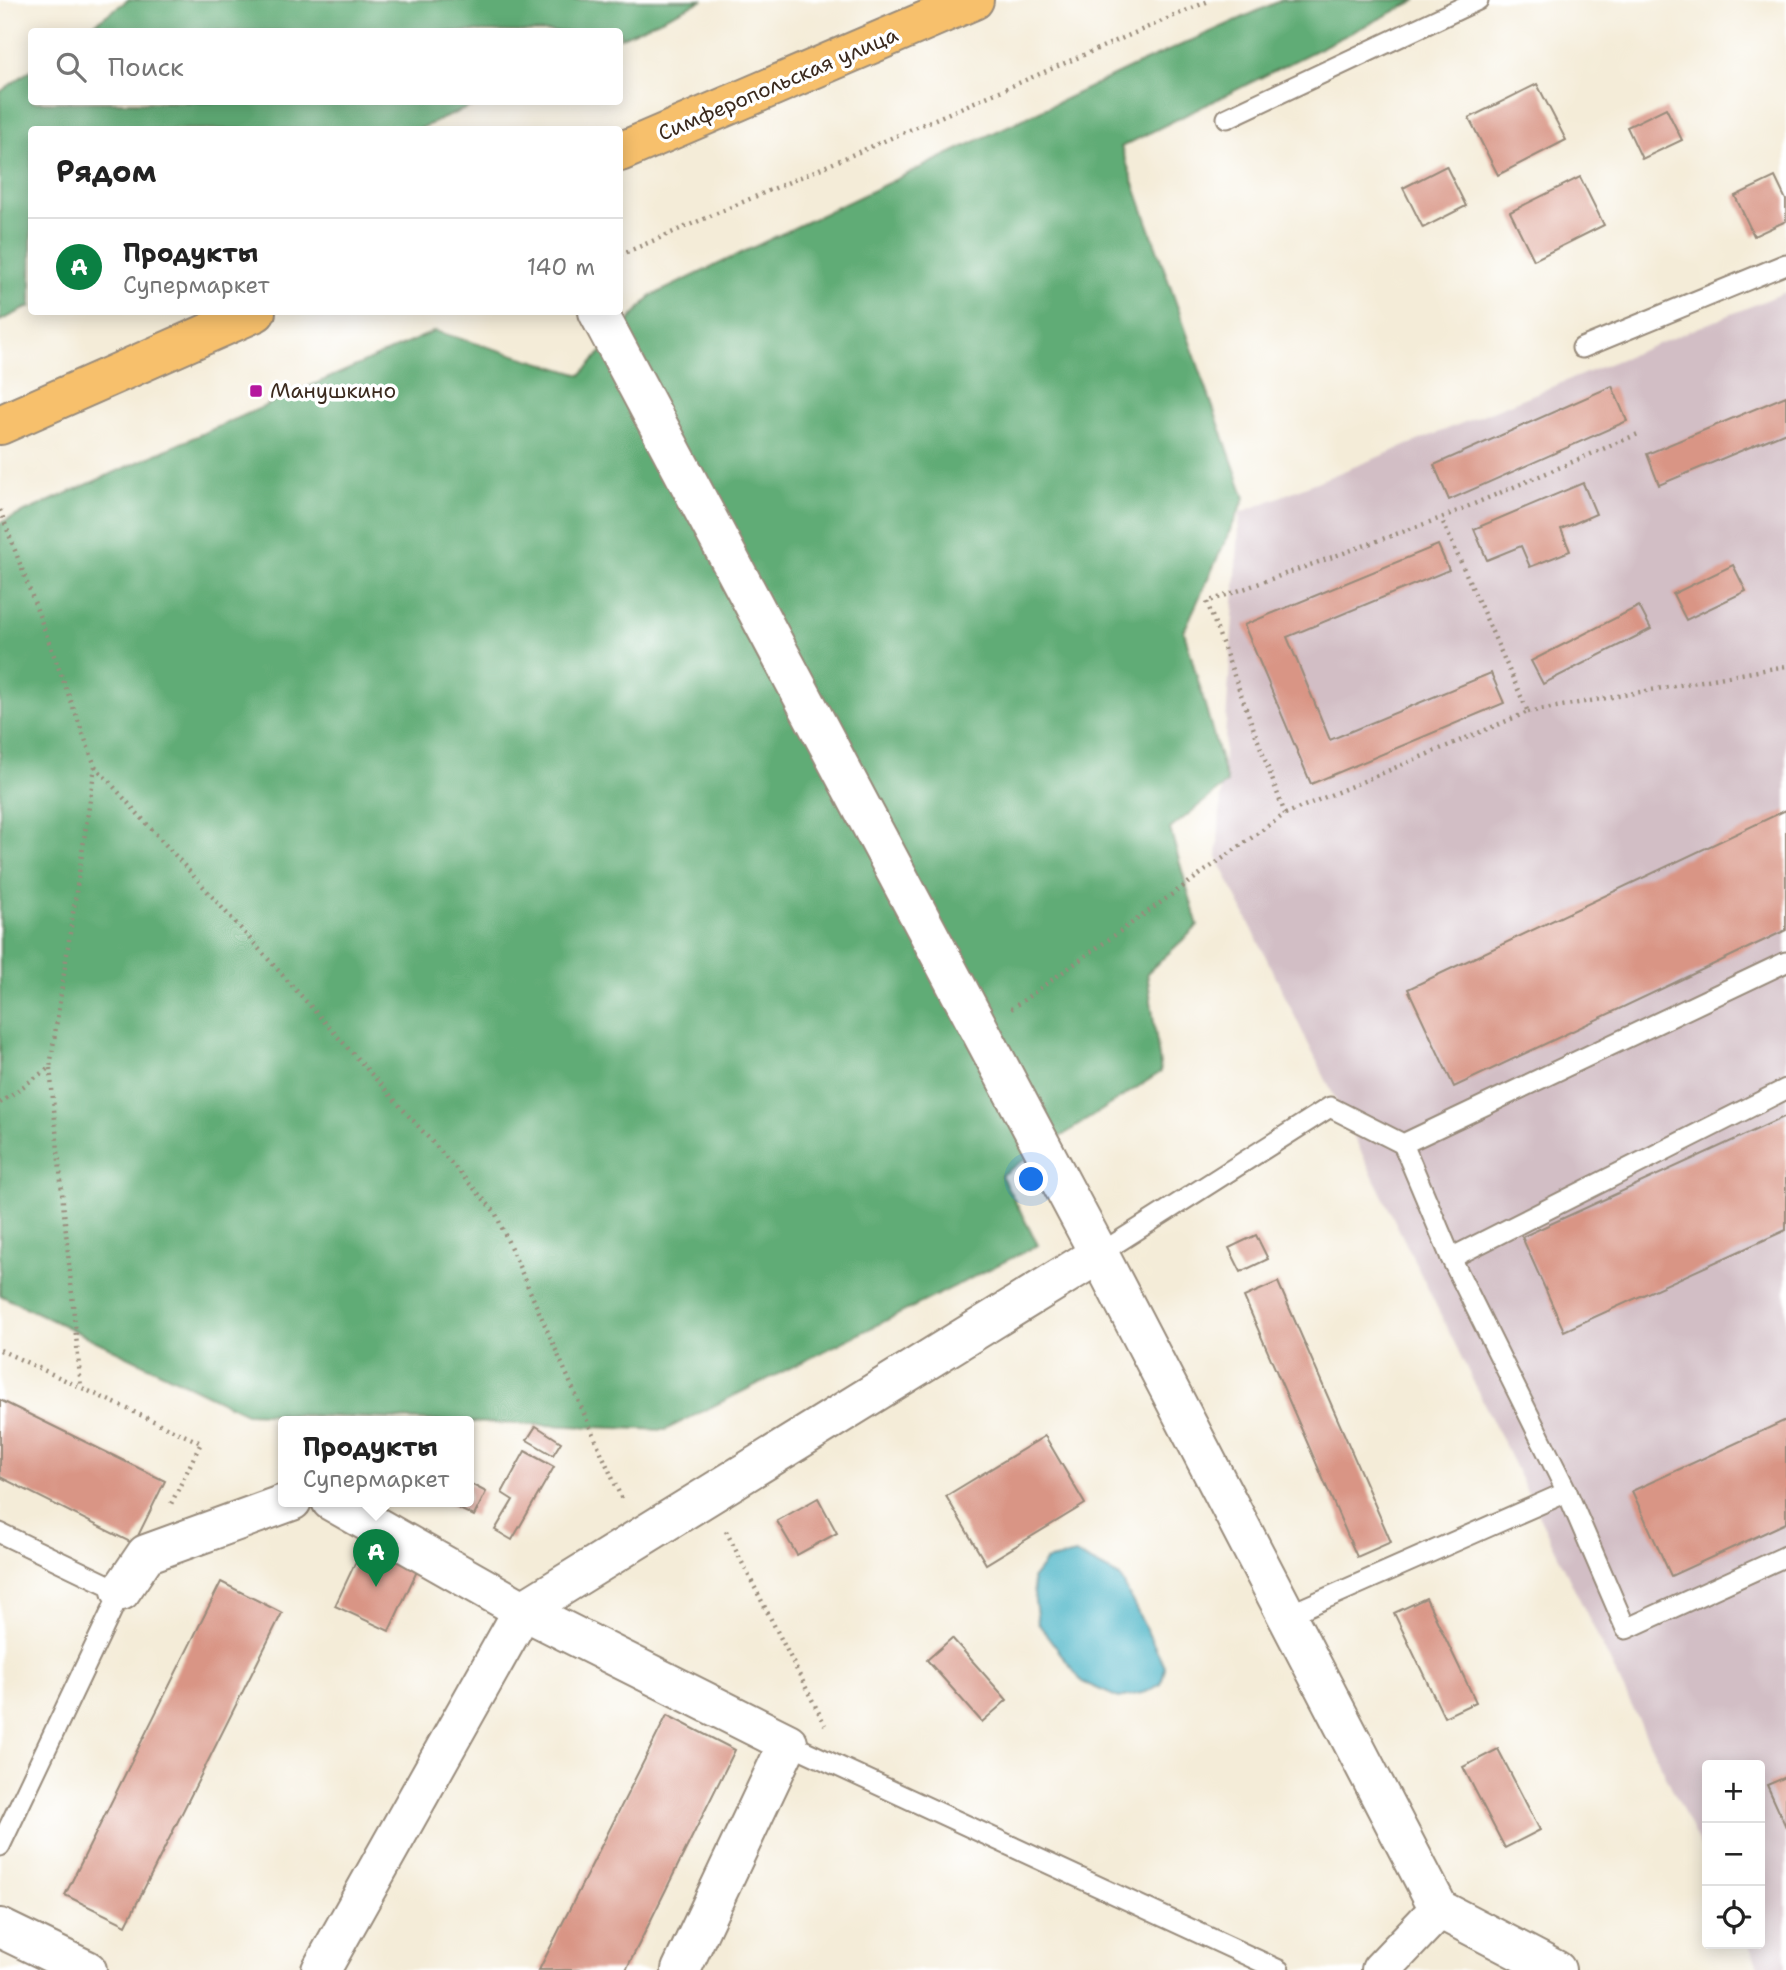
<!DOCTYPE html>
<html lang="ru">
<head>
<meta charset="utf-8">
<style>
  :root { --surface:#fff; --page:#f2f2f2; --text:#222; --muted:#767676; --line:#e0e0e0; --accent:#0b8043 }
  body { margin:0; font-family:"Shantell Sans",sans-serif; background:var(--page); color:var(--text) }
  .controls { position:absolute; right:21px; bottom:21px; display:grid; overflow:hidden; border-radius:7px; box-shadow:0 4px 18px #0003 }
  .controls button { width:63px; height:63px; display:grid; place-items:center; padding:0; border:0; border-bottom:2px solid var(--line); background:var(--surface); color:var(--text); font:35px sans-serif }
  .you { position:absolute; left:1032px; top:1180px; width:24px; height:24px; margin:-18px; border:5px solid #fff; border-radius:50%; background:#1a73e8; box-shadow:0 0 0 10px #1a73e833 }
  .badge { display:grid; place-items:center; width:46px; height:46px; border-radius:50%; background:var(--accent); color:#fff; font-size:23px; font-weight:700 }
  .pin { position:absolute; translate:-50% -58px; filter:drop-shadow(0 2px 4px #0008) }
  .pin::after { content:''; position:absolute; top:37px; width:24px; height:21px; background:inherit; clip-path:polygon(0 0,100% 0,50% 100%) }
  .popup { position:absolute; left:278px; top:1416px; width:196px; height:91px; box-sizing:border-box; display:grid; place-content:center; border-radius:7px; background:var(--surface); filter:drop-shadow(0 2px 5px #0005); font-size:23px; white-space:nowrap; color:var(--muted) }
  .popup b { font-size:26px; color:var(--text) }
  .popup::after { content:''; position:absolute; left:50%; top:100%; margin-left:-14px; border:14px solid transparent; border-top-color:var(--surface) }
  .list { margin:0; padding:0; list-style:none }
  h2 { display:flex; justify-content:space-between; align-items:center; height:91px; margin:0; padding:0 28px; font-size:30px }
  h2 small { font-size:23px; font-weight:400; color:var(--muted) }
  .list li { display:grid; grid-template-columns:46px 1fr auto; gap:21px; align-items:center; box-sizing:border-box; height:98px; padding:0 28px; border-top:2px solid var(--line) }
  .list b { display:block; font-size:26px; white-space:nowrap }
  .list p { margin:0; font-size:23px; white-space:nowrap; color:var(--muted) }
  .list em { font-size:23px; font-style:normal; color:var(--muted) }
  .icon { flex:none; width:38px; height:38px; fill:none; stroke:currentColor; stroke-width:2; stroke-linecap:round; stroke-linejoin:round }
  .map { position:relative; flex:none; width:1786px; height:1970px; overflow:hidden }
  .search { position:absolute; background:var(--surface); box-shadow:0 4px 18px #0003; left:28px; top:28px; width:595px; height:77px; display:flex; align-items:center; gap:18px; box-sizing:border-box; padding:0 24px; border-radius:7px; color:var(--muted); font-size:26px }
  .panel { position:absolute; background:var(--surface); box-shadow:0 4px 18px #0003; left:28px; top:126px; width:595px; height:189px; border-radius:7px }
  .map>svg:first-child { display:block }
  .industrial { fill:#d2bec5 }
  .forest { fill:#60ac76; stroke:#4e6b4a; stroke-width:2 }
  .water { fill:#49b4c6; stroke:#426f72; stroke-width:2 }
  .building { fill:#d99585 }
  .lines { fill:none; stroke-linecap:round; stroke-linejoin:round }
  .service-casing { stroke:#988b7b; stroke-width:23 }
  .minor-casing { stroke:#988b7b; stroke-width:42 }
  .primary-casing { stroke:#988b7b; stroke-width:42 }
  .path { stroke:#988b7b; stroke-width:4.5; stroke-dasharray:2 5; stroke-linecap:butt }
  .service { stroke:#fff; stroke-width:19 }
  .minor { stroke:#fff; stroke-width:38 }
  .primary { stroke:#f7c06c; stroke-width:38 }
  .poi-dot { fill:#b5179e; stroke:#fff; stroke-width:2.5 }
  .labels { text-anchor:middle; stroke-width:7; stroke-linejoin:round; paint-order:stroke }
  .street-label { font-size:21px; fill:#3b2a1e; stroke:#fff }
  .poi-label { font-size:21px; fill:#3b2a1e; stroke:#fff; text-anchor:start }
</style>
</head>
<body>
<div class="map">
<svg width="1786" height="1970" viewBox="0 0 1786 1970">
  <rect width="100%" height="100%" fill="#fff"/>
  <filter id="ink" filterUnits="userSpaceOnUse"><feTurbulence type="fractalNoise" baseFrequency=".0143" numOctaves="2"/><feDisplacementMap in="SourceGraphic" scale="14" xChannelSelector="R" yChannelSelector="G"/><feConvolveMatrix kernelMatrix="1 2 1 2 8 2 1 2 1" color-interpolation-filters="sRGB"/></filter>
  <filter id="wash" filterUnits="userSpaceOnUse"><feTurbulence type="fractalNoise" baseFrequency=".00686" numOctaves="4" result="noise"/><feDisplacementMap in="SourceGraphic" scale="28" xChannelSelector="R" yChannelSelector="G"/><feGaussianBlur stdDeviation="1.57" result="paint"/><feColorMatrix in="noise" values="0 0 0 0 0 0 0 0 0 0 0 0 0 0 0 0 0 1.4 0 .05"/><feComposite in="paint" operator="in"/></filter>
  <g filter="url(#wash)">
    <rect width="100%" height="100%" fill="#f4ecd8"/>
    <!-- industrial -->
    <polygon class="industrial" points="1786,292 1786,1970 1761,1970 1748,1944 1760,1944 1760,1765 1707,1765 1707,1860 1217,857 1240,513"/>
    <!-- forest -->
    <g class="forest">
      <polygon points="128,0 703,0 620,38 620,32 84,31"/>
      <polygon points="1282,0 1417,0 1121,147 1245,498 1184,631 1227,783 1170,829 1198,926 1147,973 1161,1072 1001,1175 1038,1245 665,1430 246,1413 0,1295 0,523 435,331 581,375 651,296 1132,67"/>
      <polygon points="31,70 32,102 481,102 419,129 32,130 31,306 0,321 0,92"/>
    </g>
    <!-- water -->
    <polygon class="water" points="1076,1554 1120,1577 1165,1667 1161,1684 1146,1692 1119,1698 1082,1682 1038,1623 1032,1579 1046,1561"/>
    <g id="blocks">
      <!-- building -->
      <g class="building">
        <polygon points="1537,84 1566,140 1498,175 1469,118"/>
        <polygon points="1666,108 1682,140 1642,159 1627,127"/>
        <polygon points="1446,166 1466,206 1423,228 1403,188"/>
        <polygon points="1580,177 1604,225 1534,260 1510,212"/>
        <polygon points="1775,177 1786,200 1786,221 1754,236 1735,196"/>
        <polygon points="1612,386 1627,421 1449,500 1434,465"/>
        <polygon points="1786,396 1786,432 1659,485 1647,454"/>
        <polygon points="1583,483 1596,514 1561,529 1570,551 1530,567 1521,546 1487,560 1474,529"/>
        <polygon points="1438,545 1449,570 1287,637 1330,740 1491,673 1504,703 1311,784 1244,625"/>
        <polygon points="1733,565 1746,591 1686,620 1673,594"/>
        <polygon points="1639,606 1651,629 1543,684 1531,661"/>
        <polygon points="1786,810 1786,930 1454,1087 1408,989"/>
        <polygon points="1786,1116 1786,1230 1564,1331 1522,1237"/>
        <polygon points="1256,1235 1268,1259 1241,1272 1229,1248"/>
        <polygon points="1278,1282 1391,1542 1357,1557 1244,1297"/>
        <polygon points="0,1400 165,1481 134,1544 0,1477"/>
        <polygon points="1786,1420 1786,1523 1671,1576 1632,1491"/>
        <polygon points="536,1426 561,1442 553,1455 527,1440"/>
        <polygon points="1045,1436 1085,1504 986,1564 946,1496"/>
        <polygon points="525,1451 554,1467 512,1540 495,1530 513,1500 502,1493"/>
        <polygon points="469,1483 486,1492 474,1516 443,1501 469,1501"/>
        <polygon points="818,1498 837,1533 797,1555 777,1521"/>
        <polygon points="364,1544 418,1569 389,1631 335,1606"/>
        <polygon points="221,1582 282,1613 126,1925 65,1895"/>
        <polygon points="1426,1598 1476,1702 1444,1717 1394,1613"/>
        <polygon points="952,1638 1007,1700 982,1722 927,1660"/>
        <polygon points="667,1715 735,1750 638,1946 626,1970 539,1970"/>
        <polygon points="1498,1749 1540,1830 1505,1848 1463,1767"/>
        <polygon points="1786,1777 1786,1827 1767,1785"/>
      </g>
    </g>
  </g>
  <g filter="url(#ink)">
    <use href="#blocks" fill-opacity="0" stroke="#988b7b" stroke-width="2"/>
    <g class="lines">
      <defs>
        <g id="service">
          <polyline points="1227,118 1478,0"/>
          <polyline points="1582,348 1786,264"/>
          <polyline points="1786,1089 1451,1258 1567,1492 1626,1629 1786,1556"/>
          <polyline points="1403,1144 1451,1258"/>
          <polyline points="1099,1254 1330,1107 1403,1144 1786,962"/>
          <polyline points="0,1533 121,1591 0,1846"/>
          <polyline points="1288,1615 1567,1492"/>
          <polyline points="788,1743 1279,1970"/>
        </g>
        <g id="minor">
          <polyline points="598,312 1099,1254 1439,1909 1556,1970"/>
          <polyline points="331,1501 523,1610 788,1743 681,1970"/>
          <polyline points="121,1591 146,1554 292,1501"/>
          <polyline points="0,1928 87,1970"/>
          <polyline points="321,1970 523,1610 1099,1254"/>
          <polyline points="1381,1970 1439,1909"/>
        </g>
        <g id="primary">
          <polyline points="620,152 974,0"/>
          <polyline points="0,425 256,312"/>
        </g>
      </defs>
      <!-- service casing -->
      <use href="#service" class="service-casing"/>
      <!-- minor casing -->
      <use href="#minor" class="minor-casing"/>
      <!-- primary casing -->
      <use href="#primary" class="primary-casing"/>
      <!-- path -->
      <g class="path">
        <polyline points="620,255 1211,0"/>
        <polyline points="0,510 95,766 50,1067 0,1103"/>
        <polyline points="1528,712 1786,666"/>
        <polyline points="95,766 495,1212 623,1502"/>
        <polyline points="1285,814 1528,712 1441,518"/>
        <polyline points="1011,1009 1285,814 1207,602 1441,518 1638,434"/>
        <polyline points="50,1068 81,1387"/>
        <polyline points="0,1350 201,1443 171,1504"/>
        <polyline points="726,1531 825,1725"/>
      </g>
      <!-- service -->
      <use href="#service" class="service"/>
      <!-- minor -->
      <use href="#minor" class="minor"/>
      <!-- primary -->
      <use href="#primary" class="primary"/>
    </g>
  </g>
  <!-- markers -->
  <rect class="poi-dot" x="249" y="384" width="14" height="14" rx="3.5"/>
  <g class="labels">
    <!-- street labels -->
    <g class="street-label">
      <text transform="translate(778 84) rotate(-23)" y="7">Симферопольская улица</text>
    </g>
    <!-- poi labels -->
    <g class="poi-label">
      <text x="270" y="398">Манушкино</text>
    </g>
  </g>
</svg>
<div class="controls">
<button>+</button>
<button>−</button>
<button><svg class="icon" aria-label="locate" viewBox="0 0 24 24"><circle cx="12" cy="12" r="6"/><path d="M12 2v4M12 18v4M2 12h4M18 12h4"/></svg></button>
</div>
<div class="you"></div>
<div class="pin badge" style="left:376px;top:1587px">A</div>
<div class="popup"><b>Продукты</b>Супермаркет</div>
<div class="search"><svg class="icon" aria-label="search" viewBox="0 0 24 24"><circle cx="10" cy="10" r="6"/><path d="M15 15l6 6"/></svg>Поиск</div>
<section class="panel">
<h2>Рядом<small></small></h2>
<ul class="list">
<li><span class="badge">A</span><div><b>Продукты</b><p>Супермаркет</p></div><em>140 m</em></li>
</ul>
</section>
</div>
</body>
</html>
